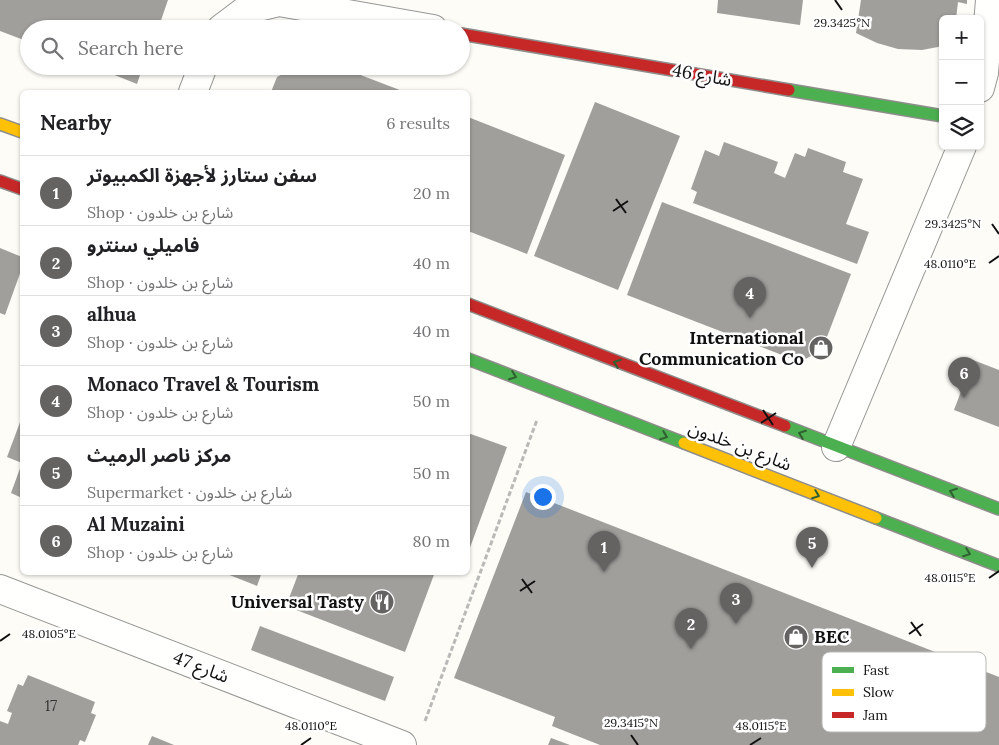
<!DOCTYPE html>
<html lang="en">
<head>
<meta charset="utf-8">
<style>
  body { margin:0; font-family:Lora,"Noto Sans Arabic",serif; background:#f2f2f2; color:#202124 }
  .controls { position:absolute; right:15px; top:15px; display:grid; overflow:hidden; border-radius:8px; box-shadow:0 1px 4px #0004 }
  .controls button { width:45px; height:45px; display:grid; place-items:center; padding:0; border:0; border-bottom:1px solid #e0e0e0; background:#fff; color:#202124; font:25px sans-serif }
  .you { position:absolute; left:542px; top:496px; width:18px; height:18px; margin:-12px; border:4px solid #fff; border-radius:50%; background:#1a73e8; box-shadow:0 0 0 8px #1a73e833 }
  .badge { display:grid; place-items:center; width:32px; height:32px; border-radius:50%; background:#646362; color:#fff; font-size:16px; font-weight:700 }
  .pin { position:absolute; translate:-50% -41px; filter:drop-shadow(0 1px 2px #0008) }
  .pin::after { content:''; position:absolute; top:26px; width:18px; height:15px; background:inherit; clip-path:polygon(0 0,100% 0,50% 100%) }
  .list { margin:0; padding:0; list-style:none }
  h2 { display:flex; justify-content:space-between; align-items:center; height:65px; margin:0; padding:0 20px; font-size:21px }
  h2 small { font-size:16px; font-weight:400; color:#757577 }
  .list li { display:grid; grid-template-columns:32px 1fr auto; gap:15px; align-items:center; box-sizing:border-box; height:70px; padding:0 20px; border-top:1px solid #e0e0e0 }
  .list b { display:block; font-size:19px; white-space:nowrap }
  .list p { margin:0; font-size:16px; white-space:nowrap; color:#757577 }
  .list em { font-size:16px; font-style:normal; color:#757577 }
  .icon { flex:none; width:28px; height:28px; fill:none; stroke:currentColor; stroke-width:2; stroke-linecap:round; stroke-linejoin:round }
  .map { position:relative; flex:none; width:999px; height:745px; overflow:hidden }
  .search { position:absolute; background:#fff; box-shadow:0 1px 4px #0004; left:20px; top:20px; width:450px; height:55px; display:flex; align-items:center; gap:12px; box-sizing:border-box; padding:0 18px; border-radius:28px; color:#757577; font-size:19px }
  .panel { position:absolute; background:#fff; box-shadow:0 1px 4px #0004; left:20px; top:90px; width:450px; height:485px; border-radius:8px }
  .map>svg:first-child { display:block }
  .building { fill:#a19f9c }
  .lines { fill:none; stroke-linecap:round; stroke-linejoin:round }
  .street-casing { stroke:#979795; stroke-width:30 }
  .fast-casing { stroke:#8e8d8b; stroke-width:14 }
  .slow-casing { stroke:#8e8d8b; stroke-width:14 }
  .jam-casing { stroke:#8e8d8b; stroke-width:14 }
  .path { stroke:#b9b9b8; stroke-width:3; stroke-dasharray:5 2.5; stroke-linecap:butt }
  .street { stroke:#fffffe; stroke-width:28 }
  .fast { stroke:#4caf50; stroke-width:11 }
  .slow { stroke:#ffc107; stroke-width:11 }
  .jam { stroke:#c62828; stroke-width:11 }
  .oneway { stroke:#2e6030 }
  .ticks { fill:none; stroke:#111; stroke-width:2 }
  .labels { text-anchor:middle; stroke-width:5; stroke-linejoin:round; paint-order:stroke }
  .number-label { font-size:15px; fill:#353434 }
  .street-label { font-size:18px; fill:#111; stroke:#fff }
  .poi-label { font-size:18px; font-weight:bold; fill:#111; stroke:#fff; text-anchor:end }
  .key { fill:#fff; stroke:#b8b8b8; stroke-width:1 }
  .key-label { font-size:14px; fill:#111 }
  .ticks-label { font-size:12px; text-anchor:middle; fill:#111; stroke:#fff; stroke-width:5; stroke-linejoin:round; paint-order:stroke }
</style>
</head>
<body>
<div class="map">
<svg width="999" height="745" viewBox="0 0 999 745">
  <rect width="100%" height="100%" fill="#fdfcf7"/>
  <g class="building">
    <path d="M0,0H168L158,29H29V42L0,31Z"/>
    <path d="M718,0H803L800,25L717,13Z"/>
    <path d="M861,0H967V4L958,2L956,19H943V46L922,50L898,49L877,43L856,33Z"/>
    <path d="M92,66H143L137,84Z"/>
    <path d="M297,66H337L405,92H271L277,77Z"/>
    <path d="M595,102L680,136L618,290L534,256Z"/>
    <path d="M468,117L565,155L527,254L468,231Z"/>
    <path d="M724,142L778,162L774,173L785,178L795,153L805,157L808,148L846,162L843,172L863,179L846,224L869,232L857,264L693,203L697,192L691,189L705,150L719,156Z"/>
    <path d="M662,202L851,274L822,350L800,362L627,295Z"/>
    <path d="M0,248L22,257V268L5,315L0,313Z"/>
    <path d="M973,360L999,370V427L954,410Z"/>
    <path d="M22,417V498L11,493L22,463L7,457Z"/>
    <path d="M468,433L507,447L468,553Z"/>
    <path d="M526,492L999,677V745H600L552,726L555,717L454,678Z"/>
    <path d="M222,572H262L257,586Z"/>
    <path d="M299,572H435L405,652L286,606Z"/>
    <path d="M260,626L394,677L385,701L251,650Z"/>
    <path d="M28,675L95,702L91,713L96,715L85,742L80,740L78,745H0V721L8,724L12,713L7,711L18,684L23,686Z"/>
    <path d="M152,736L174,745H148Z"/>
    <path d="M551,738L570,745H548Z"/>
  </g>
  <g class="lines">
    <defs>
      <g id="street">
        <path d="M221,29L246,10L279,2L433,29"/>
        <path d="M980,88L984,73L990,0"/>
        <path d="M193,92L203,66"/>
        <path d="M836,447L962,146"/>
        <path d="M0,589L402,745"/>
      </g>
      <g id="fast">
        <path d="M789,90L943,116"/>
        <path d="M468,359L684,443"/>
        <path d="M785,426L999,509"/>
        <path d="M876,518L999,566"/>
      </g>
      <g id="slow">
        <path d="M0,124L22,132"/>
        <path d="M684,443L876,518"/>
      </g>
      <g id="jam">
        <path d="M461,34L789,90"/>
        <path d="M0,181L22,189"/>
        <path d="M468,304L785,426"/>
      </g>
    </defs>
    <use href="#street" class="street-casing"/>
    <use href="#fast" class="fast-casing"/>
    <use href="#slow" class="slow-casing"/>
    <use href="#jam" class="jam-casing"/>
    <path class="path" d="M425,721L537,420"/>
    <use href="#street" class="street"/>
    <use href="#fast" class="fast"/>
    <use href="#slow" class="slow"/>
    <use href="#jam" class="jam"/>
  </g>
  <defs><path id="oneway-chevron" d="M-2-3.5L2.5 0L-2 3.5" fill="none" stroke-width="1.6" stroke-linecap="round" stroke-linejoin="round" transform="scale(1.25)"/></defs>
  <g class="oneway">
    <use href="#oneway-chevron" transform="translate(617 363) rotate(-159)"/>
    <use href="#oneway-chevron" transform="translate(513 376) rotate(21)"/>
    <use href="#oneway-chevron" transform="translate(802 434) rotate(-159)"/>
    <use href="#oneway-chevron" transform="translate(664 436) rotate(21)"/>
    <use href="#oneway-chevron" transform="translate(953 492) rotate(-159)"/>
    <use href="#oneway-chevron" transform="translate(816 495) rotate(21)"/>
    <use href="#oneway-chevron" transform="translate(967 553) rotate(21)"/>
  </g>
  <path class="ticks" d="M835,0L842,10M616,199L626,213M613,211L628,201M992,224L999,234M989,263L999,256M763,410L773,425M761,423L776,413M989,578L999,571M522,579L532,593M520,591L535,581M911,622L921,636M909,634L923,624M0,641L10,634M631,735L638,745M301,745L311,738M750,745L761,738"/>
  <defs>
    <symbol id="shop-disc" viewBox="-11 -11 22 22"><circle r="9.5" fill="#646362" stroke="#fff"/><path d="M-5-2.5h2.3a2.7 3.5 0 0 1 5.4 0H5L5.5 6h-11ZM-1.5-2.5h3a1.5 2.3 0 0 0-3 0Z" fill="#fff"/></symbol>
    <symbol id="restaurant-disc" viewBox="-11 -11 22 22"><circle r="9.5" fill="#646362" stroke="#fff"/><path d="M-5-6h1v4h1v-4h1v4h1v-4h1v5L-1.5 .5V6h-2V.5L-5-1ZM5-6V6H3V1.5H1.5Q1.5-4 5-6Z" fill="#fff"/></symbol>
  </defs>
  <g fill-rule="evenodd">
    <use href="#shop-disc" x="807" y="334" width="28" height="28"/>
    <use href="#restaurant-disc" x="368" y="588" width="28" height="28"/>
    <use href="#shop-disc" x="782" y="623" width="28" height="28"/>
  </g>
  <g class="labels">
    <g class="number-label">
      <text x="51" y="711">17</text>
    </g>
    <g class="street-label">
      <text transform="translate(702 75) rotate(10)" y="6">شارع 46</text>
      <text transform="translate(740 446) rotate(21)" y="6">شارع بن خلدون</text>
      <text transform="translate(201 667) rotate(21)" y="6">شارع 47</text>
    </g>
    <g class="poi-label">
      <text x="804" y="344">International<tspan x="804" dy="21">Communication Co</tspan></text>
      <text x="364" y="608">Universal Tasty</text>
      <text x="814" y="643" text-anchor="start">BEC</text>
    </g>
  </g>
  <rect x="822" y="652" width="164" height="80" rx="8" class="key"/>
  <rect x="832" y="667" width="22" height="6" fill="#4caf50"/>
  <rect x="832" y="689" width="22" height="7" fill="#ffc107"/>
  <rect x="832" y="712" width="22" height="6" fill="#c62828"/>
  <g class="key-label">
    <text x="863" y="675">Fast</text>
    <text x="863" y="697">Slow</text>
    <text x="863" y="720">Jam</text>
  </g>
  <g class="ticks-label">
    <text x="842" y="27">29.3425°N</text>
    <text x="953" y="228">29.3425°N</text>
    <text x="950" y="268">48.0110°E</text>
    <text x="950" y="582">48.0115°E</text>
    <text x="49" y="638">48.0105°E</text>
    <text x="631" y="727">29.3415°N</text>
    <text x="311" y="730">48.0110°E</text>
    <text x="761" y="730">48.0115°E</text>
  </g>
</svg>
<div class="controls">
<button>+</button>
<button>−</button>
<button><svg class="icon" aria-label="layers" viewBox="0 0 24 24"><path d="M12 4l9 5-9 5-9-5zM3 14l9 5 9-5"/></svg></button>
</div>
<div class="you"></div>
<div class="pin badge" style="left:604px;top:572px">1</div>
<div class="pin badge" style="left:691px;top:649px">2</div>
<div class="pin badge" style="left:736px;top:624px">3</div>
<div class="pin badge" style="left:750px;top:318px">4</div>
<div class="pin badge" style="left:812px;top:568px">5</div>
<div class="pin badge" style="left:964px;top:398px">6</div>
<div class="search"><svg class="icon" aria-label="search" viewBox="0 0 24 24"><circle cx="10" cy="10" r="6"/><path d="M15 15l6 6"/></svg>Search here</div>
<section class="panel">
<h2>Nearby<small>6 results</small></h2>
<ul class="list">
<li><span class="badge">1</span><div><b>سفن ستارز لأجهزة الكمبيوتر</b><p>Shop · شارع بن خلدون</p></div><em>20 m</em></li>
<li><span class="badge">2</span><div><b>فاميلي سنترو</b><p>Shop · شارع بن خلدون</p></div><em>40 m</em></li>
<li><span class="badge">3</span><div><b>alhua</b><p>Shop · شارع بن خلدون</p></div><em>40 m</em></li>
<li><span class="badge">4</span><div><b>Monaco Travel &amp; Tourism</b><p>Shop · شارع بن خلدون</p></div><em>50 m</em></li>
<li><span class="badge">5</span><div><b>مركز ناصر الرميث</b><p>Supermarket · شارع بن خلدون</p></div><em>50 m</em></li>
<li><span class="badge">6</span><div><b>Al Muzaini</b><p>Shop · شارع بن خلدون</p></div><em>80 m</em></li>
</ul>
</section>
</div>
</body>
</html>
